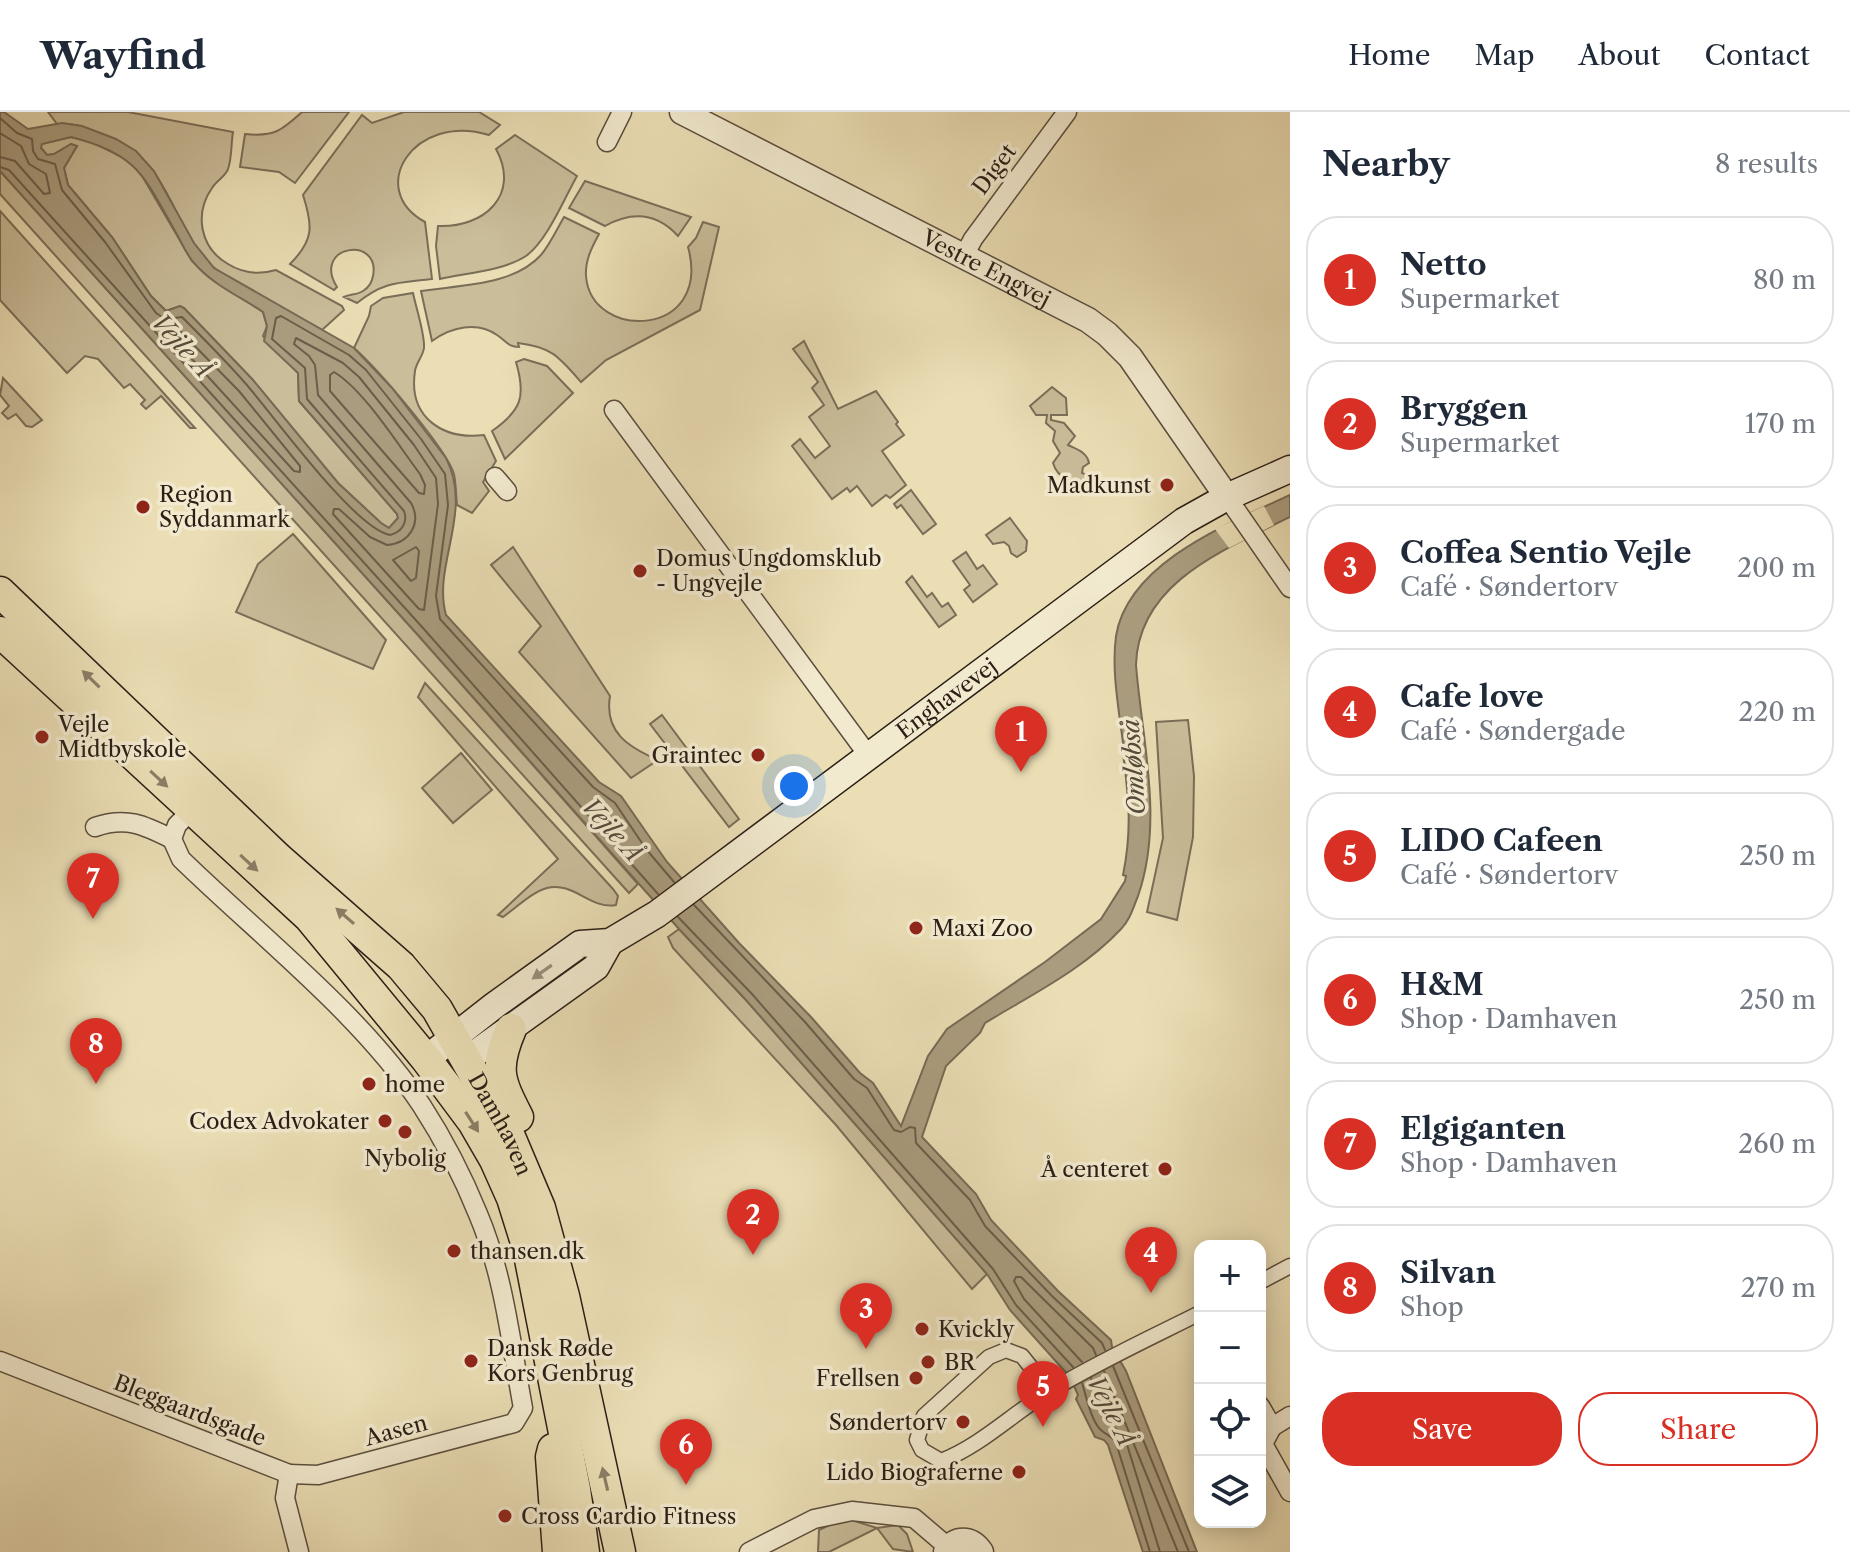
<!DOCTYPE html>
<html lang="en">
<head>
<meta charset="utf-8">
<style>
  body { margin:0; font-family:"Libre Caslon Text",serif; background:#f6f6f7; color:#1f2937 }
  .controls { position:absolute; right:24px; bottom:24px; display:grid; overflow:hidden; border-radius:16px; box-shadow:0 4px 20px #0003 }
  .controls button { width:72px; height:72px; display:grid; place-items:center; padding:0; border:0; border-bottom:2px solid #e0e1e3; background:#fff; color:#1f2937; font:40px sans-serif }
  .you { position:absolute; left:794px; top:674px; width:28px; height:28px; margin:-20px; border:6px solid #fff; border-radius:50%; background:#1a73e8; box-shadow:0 0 0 12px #1a73e833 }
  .badge { display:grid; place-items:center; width:52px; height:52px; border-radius:50%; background:#d93025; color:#fff; font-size:26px; font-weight:700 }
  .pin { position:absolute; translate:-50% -66px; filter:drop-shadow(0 2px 4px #0008) }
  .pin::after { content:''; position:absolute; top:42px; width:28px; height:24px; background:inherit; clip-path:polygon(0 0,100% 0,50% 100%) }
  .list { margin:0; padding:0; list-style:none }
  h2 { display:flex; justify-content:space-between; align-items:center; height:104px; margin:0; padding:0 32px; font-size:34px }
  h2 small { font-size:26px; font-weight:400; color:#747a83 }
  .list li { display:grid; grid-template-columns:52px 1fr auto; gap:24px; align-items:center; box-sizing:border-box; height:128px; margin:0 16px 16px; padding:0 16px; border:2px solid #e0e1e3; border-radius:32px }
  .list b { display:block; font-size:30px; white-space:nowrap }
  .list p { margin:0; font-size:26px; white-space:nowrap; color:#747a83 }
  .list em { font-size:26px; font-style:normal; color:#747a83 }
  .actions { display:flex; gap:16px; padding:24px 32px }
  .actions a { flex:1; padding:18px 0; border:2px solid #d93025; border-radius:32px; text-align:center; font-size:28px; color:#d93025 }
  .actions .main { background:#d93025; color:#fff }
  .icon { flex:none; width:44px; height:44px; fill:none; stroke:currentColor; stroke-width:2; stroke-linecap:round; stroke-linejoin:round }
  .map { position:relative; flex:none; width:1290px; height:1440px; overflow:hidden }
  header { display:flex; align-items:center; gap:48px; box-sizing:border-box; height:112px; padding:0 40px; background:#fff; border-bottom:2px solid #e0e1e3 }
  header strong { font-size:38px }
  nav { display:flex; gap:44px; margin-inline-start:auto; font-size:28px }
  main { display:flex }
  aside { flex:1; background:#fff }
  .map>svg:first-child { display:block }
  .green { fill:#cabd9a; stroke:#7a6e58; stroke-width:2 }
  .water { fill:#aa9d7f; stroke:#776a55; stroke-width:2; fill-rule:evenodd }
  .pier { fill:#ebdeb5 }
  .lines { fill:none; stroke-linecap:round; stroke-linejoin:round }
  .shore { stroke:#6a5e4a; stroke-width:2 }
  .pedestrian-casing { stroke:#5b4e3e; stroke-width:17 }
  .minor-casing { stroke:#5b4e3e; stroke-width:21 }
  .tertiary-casing { stroke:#5b4e3e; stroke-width:27 }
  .secondary-casing { stroke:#2b1e16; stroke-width:29 }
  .primary-casing { stroke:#2b1e16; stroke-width:33 }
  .pedestrian { stroke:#f2eacf; stroke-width:14 }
  .minor { stroke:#f2eacf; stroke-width:18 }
  .tertiary { stroke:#f2eacf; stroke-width:24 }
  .secondary { stroke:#f2eacf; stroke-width:26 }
  .primary { stroke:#ebdeb5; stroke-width:30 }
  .oneway { fill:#8b7e66 }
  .oneway2 { fill:#988e7c }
  .poi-dot { fill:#8f2418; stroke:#f2eacf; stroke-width:3 }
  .labels { text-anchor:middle; stroke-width:7; stroke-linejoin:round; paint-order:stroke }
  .street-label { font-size:22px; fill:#2b1e16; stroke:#f2eacf }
  .poi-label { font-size:22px; fill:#2b1e16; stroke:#f2eacf; text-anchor:start }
  .water-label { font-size:24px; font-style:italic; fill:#574a3b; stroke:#f2eacf }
</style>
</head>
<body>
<header>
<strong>Wayfind</strong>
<nav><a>Home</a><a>Map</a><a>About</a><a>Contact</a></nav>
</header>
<main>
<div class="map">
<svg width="1290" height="1440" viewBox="0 0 1290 1440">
  <rect width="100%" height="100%" fill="#ebdeb5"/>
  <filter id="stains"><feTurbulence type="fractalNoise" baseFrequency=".0025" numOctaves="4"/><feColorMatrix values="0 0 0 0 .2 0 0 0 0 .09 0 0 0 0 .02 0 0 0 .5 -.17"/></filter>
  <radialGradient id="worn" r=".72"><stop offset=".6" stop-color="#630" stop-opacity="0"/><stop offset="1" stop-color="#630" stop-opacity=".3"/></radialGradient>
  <g class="green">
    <path d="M48,0H128L233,20C231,31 232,46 228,57C226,64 216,69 212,76C194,102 200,136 228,152C244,162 259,163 276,158L342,194L344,198L322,218C292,201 234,176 211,153C167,108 173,50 104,23C88,17 74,10 57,12Z"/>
    <path d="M302,0H349L295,71L279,60L240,55L245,22C274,25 281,19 302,0Z"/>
    <path d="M404,0H479L500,13L489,23C414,0 365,77 425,110L432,167C399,171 384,169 357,191L344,185C350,182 357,183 363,179C368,176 372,170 373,164C381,123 311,133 337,175L334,178L290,152C314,128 313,114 303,83L362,3L372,11Z"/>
    <path d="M515,23L577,64C564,87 547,129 526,144C503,159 466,161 440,167L436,134L438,114C484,116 521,83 496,37Z"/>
    <path d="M71,25L94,31L124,46L138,57L192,149L263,200L267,214L263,224L298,261L299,289L397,402L398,406L389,416L381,411L338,371L253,268L184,196L180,194L166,199L151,184L112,125L68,73L64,56L77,34L71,32L54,42L47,43L41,36V32Z"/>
    <path d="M0,59L417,522L638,772L629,781L0,82Z"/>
    <path d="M585,69L691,105L678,124C657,101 632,99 605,114L569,96Z"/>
    <path d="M0,99L195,316H190L161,284L146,297L141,292L145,288L130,272L124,276L98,247L85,244L67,261L0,188Z"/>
    <path d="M564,105L599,122C592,135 585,148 586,164C591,230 713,226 688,135L696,126L703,110L719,115L700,198L606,248L581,270C559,245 552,235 518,231L519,235C508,235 506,229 497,223C477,209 451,215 432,229L421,179C459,173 513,174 541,143C550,132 557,117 564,105Z"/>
    <path d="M413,181C416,196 425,222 424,236C423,244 416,251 415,259C408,305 442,328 484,323L496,349L483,370L489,379L472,401L457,393C456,383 456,372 454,362C446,336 376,255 354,236L369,204L371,194L383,186Z"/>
    <path d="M804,229L838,297L876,279L898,310L896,312L904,323L882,339L906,373L890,386L886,383L872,394L857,374L850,380L847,376L832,387L792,334L800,327L815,346L830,334L809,305L824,293L812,276L818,270L793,237Z"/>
    <path d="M524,247L547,254L573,281L505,347L492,319C522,298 526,284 516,250Z"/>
    <path d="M3,266L42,308L32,315L26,314L16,302L8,307L2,301L9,294L0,283Z"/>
    <path d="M1052,275L1066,286L1067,303H1051V308L1064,311L1075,324L1068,333C1076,337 1087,340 1089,351L1083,355L1082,361L1089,364V368C1074,371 1058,368 1053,351L1060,341L1053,329L1055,319L1046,311L1047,303H1036L1030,294Z"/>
    <path d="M911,378L936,412L923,422L901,393L897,396L894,392Z"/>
    <path d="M1010,406L1027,429L1026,439L1017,445L1011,441L1009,434L1004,430L993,432L986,423Z"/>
    <path d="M293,422L386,528L373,557L236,500L258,452Z"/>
    <path d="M513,435L610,584C604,620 628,635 658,648L631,666L519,540L541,514L491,453Z"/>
    <path d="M966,440L977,457L983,453L997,472L973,490L964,478L970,473L953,449Z"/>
    <path d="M912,464L927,485L932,481L942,495L948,491L956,503L939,515L906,470Z"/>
    <path d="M425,571L613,777L618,784L616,793C591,798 573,769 547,776C532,780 516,796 503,805L498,803L558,747L418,585Z"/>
    <path d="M662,603L739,707L729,715L650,612Z"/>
    <path d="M1188,608L1194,664L1193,725L1177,808L1147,800L1163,726L1156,610Z"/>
    <path d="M461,641L492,678L453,711L422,676Z"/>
    <path d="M679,817L746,888L987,1162L972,1177L836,1013L673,836L668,825Z"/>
    <path d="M845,1406L877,1416L898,1413L907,1422L913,1440L893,1437L877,1416L829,1440H818L819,1418Z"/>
  </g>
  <path class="water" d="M0,0H4L28,17L62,11L82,14L116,27L136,39L154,59L194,131L214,156L354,236L392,276L446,346C474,400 432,453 446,503L599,670L621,684L667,750L739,831L811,905L860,961L873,971L901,1014L928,944L947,917L1045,850L1101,807L1125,769L1126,764L1123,763C1132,719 1129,686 1123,642L1124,640C1120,602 1111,562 1116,524C1128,450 1230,411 1290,383V405C1226,437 1138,470 1136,553C1142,629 1164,709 1138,784C1133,796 1130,808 1121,817C1084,857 1031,883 985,911L980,921L946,954L922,1025L976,1082L991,1108L1058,1179L1111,1228L1112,1235L1126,1259L1197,1440H1143L1108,1333L1104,1328L1095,1325L1076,1287L1078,1283L1070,1265L1010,1198L987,1162L746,888L679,817L417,522L0,59ZM71,25C138,42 144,64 175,119C181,129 186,142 194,151C213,173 239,184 263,200L267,214L264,229L298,261L299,289L397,402L398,406L389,416L381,411L338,371L253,268L184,196L180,194L166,199L151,184L112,125L68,73L64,56L77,34L71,32L54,42L47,43L41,36L42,32Z"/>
  <path class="pier" d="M1264,394L1274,413L1229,436L1215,417Z"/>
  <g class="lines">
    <g class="shore">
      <path d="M0,6L17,21L32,27L33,39L38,47L55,52L62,78L105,130L156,201L165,207L182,205C204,227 226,249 246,272C274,304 354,416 390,423C402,420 408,410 404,399L307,287L305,256L272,227L276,206L281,204L349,243L366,258L421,327L445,362L448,393L436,484L440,507L593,675L615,691L646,737L674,770"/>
      <path d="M0,21L21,34L29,52L46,62L50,81L44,82L15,49L0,45"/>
      <path d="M0,55L9,58L423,516L658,782"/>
      <path d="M177,216L239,279L300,354V360L294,359L171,224V218Z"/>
      <path d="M296,226L343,251L359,265L414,333L436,366L438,392L424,498L419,497L333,402L334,397H339L370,425L387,433C410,431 422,411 411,391L318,283L315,253L309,244L294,232Z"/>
      <path d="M334,260C364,278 398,333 420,362L425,373L424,382L419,381L330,279V263Z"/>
      <path d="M416,435L419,439L416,466L411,469L393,448Z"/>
      <path d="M694,793L805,910L854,967L867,976L894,1018L901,1020L910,1015L915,1016L916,1031L970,1088L985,1114L1052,1184L1102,1231L1105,1238"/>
      <path d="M678,805L752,882L993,1157L1016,1193L1073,1255"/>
      <path d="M1082,1250L1024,1187L1014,1169L1016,1165H1021L1093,1236L1096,1243"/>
      <path d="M1113,1254L1189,1440"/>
      <path d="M1104,1259L1178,1440"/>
      <path d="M1091,1266C1096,1279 1097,1297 1107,1308C1113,1315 1120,1319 1125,1326L1160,1440"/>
      <path d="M1082,1271C1086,1283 1091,1310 1102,1319C1108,1324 1111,1323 1116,1331L1150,1440"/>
    </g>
    <defs>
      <g id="pedestrian">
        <path d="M1260,1170L1290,1154"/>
        <path d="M1050,1279L1022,1244L1006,1238L989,1245L924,1304L917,1328L922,1338L941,1349C982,1333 1013,1301 1050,1279C1098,1250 1150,1226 1200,1201"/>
      </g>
      <g id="minor">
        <path d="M607,30L622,0"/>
        <path d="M964,144L973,127L1067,0"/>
        <path d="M614,298L868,643"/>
        <path d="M495,365L507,379"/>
        <path d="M1227,385L1290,476"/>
        <path d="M199,691L177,713L172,727L181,747C259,823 363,904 422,994C444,1028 463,1065 478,1102C504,1163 511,1232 523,1296L514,1311L318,1363L289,1362"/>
        <path d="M95,715C126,704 144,713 172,727"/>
        <path d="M0,1249L289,1362L285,1386L299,1440"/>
        <path d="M1260,1294L1272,1315L1263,1332L1290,1380"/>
        <path d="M1272,1315L1290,1304"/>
        <path d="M749,1440L814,1407L852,1399L914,1406L948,1435"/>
      </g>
      <g id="tertiary">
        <path id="s1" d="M682,0L1088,208L1107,222L1130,245L1227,385"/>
        <path d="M946,1440C955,1425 971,1425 981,1440"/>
      </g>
      <g id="secondary">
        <path id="s2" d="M426,947L495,893L580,832L610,830L657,802L1184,409L1227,385L1290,357"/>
        <path d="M466,948L596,855L610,830"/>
      </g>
      <g id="primary">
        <path id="s3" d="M0,480L278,746L401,854L437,897L510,1025L540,1096L564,1184L620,1440"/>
        <path d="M0,520L309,805L426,947L473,1010L495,1048L512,1086L528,1137L575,1377L584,1440"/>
        <path d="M511,917C494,957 499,968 518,1005"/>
        <path d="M553,1337L551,1345L558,1440"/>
      </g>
    </defs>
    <use href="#pedestrian" class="pedestrian-casing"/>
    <use href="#minor" class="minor-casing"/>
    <use href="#tertiary" class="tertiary-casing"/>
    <use href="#secondary" class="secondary-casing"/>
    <use href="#primary" class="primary-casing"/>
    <use href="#pedestrian" class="pedestrian"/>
    <use href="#minor" class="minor"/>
    <use href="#tertiary" class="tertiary"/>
    <use href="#secondary" class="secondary"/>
    <use href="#primary" class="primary"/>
  </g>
  <defs><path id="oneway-solid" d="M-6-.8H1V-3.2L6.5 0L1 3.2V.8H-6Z" transform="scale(2)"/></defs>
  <g class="oneway">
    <use href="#oneway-solid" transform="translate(91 567) rotate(-136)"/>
    <use href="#oneway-solid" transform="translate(159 667) rotate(43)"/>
    <use href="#oneway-solid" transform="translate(249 751) rotate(43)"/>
    <use href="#oneway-solid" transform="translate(345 804) rotate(-139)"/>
    <use href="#oneway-solid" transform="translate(472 1010) rotate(57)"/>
    <use href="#oneway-solid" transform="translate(605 1367) rotate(-103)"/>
  </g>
  <use class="oneway2" href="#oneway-solid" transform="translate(542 860) rotate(145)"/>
  <g class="poi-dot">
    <circle cx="1167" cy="373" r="8"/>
    <circle cx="143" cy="395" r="8"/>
    <circle cx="640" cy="459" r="8"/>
    <circle cx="42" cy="625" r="8"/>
    <circle cx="758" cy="643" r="8"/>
    <circle cx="916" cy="816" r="8"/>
    <circle cx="369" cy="972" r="8"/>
    <circle cx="385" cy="1009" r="8"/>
    <circle cx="405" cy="1020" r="8"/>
    <circle cx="1165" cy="1057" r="8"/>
    <circle cx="454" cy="1139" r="8"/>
    <circle cx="922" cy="1217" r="8"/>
    <circle cx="471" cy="1249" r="8"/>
    <circle cx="928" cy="1250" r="8"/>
    <circle cx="916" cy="1266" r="8"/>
    <circle cx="963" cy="1310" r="8"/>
    <circle cx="1019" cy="1360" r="8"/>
    <circle cx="505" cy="1404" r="8"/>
  </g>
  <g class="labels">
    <g class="street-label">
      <text transform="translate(994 57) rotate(-53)" y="8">Diget</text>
      <text dy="8" stroke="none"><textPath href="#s1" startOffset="342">Vestre Engvej</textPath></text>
      <text dy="8" stroke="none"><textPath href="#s2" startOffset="638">Enghavevej</textPath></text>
      <text dy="8" stroke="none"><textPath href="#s3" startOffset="736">Damhaven</textPath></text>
      <text transform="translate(190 1298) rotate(21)" y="8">Bleggaardsgade</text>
      <text transform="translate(396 1318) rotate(-15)" y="8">Aasen</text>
    </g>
    <g class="poi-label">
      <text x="1151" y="381" text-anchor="end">Madkunst</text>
      <text x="159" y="390">Region<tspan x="159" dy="25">Syddanmark</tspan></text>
      <text x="656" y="454">Domus Ungdomsklub<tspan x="656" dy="25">- Ungvejle</tspan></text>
      <text x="58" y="620">Vejle<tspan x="58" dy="25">Midtbyskole</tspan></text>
      <text x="742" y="651" text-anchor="end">Graintec</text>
      <text x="932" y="824">Maxi Zoo</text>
      <text x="385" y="980">home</text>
      <text x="369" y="1017" text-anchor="end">Codex Advokater</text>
      <text x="405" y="1054" text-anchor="middle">Nybolig</text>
      <text x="1149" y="1065" text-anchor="end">Å centeret</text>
      <text x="470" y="1147">thansen.dk</text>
      <text x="938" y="1225">Kvickly</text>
      <text x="487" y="1244">Dansk Røde<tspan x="487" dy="25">Kors Genbrug</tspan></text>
      <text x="944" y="1258">BR</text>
      <text x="900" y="1274" text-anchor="end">Frellsen</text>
      <text x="947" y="1318" text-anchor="end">Søndertorv</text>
      <text x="1003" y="1368" text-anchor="end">Lido Biograferne</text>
      <text x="521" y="1412">Cross Cardio Fitness</text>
    </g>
    <g class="water-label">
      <text transform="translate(182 234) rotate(48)" y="8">Vejle Å</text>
      <text transform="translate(1134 655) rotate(-94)" y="8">Omløbså</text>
      <text transform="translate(612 718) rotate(48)" y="8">Vejle Å</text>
      <text transform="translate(1111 1299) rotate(63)" y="8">Vejle Å</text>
    </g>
  </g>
  <rect width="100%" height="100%" filter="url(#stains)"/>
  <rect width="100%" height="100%" fill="url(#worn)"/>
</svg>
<div class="controls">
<button>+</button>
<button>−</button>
<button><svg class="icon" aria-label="locate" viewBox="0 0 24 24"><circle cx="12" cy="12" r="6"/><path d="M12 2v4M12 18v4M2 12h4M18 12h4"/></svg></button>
<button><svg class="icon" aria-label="layers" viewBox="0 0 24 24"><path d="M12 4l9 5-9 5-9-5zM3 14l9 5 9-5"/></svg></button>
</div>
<div class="you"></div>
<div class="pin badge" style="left:1021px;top:660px">1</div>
<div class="pin badge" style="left:753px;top:1143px">2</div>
<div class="pin badge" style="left:866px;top:1237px">3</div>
<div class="pin badge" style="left:1151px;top:1181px">4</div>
<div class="pin badge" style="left:1043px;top:1315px">5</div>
<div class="pin badge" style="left:686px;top:1373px">6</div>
<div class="pin badge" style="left:93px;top:807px">7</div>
<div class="pin badge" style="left:96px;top:972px">8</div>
</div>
<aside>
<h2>Nearby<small>8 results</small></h2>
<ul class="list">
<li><span class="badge">1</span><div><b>Netto</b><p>Supermarket</p></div><em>80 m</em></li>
<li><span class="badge">2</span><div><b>Bryggen</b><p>Supermarket</p></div><em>170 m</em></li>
<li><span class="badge">3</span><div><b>Coffea Sentio Vejle</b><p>Café · Søndertorv</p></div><em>200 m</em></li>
<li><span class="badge">4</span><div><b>Cafe love</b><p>Café · Søndergade</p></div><em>220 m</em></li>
<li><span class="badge">5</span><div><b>LIDO Cafeen</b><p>Café · Søndertorv</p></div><em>250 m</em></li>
<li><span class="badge">6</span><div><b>H&amp;M</b><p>Shop · Damhaven</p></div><em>250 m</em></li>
<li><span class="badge">7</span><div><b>Elgiganten</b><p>Shop · Damhaven</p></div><em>260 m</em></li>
<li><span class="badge">8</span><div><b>Silvan</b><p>Shop</p></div><em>270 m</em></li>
</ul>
<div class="actions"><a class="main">Save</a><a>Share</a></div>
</aside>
</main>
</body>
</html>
